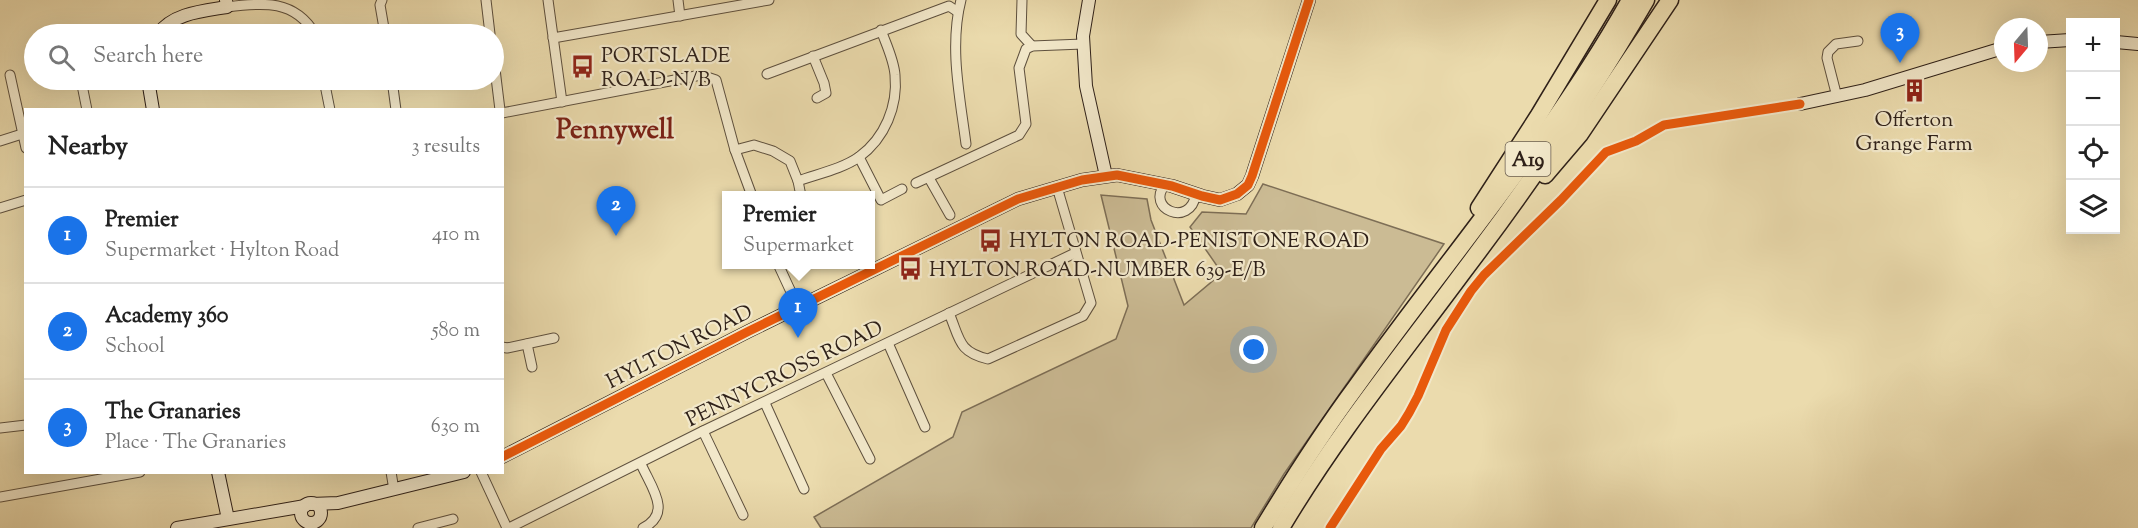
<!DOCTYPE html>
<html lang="en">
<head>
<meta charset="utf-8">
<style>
  body { margin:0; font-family:"Sorts Mill Goudy",serif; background:#f2f2f2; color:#222 }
  .controls { position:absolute; right:18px; top:18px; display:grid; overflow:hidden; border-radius:0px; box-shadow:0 6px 24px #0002 }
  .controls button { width:54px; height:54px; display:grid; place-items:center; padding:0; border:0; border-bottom:2px solid #e0e0e0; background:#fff; color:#222; font:30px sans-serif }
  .compass { position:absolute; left:1994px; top:18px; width:54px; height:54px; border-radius:50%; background:#fff; box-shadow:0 6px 24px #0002; rotate:199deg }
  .you { position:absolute; left:1254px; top:350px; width:21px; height:21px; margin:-15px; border:4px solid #fff; border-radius:50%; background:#1a73e8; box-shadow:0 0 0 9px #1a73e833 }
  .badge { display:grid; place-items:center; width:39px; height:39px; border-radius:50%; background:#1a73e8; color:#fff; font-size:20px; font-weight:700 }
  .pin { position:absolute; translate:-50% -50px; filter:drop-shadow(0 2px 3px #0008) }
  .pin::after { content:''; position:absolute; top:32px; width:21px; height:18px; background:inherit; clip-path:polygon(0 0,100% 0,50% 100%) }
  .popup { position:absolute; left:722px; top:191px; width:153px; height:78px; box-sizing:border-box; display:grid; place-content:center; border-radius:0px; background:#fff; filter:drop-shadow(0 2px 4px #0005); font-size:20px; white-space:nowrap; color:#767676 }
  .popup b { font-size:22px; color:#222 }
  .popup::after { content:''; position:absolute; left:50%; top:100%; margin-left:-12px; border:12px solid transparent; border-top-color:#fff }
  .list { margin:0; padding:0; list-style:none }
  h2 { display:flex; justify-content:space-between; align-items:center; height:78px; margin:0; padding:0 24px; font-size:26px }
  h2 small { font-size:20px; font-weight:400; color:#767676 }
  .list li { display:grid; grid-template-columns:39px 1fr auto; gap:18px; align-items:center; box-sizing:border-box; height:96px; padding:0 24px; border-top:2px solid #e0e0e0 }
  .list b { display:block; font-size:22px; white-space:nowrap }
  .list p { margin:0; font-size:20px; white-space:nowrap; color:#767676 }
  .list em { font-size:20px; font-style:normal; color:#767676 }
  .icon { flex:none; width:33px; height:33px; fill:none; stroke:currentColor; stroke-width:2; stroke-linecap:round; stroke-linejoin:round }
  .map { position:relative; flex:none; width:2138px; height:528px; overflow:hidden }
  .search { position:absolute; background:#fff; box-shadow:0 6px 24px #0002; left:24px; top:24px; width:480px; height:66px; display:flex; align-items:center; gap:15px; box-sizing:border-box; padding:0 21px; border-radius:33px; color:#767676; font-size:22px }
  .panel { position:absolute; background:#fff; box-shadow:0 6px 24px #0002; left:24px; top:108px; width:480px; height:366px; border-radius:0px }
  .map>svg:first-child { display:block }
  .green { fill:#cbbb94; stroke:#7d6e56; stroke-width:1.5 }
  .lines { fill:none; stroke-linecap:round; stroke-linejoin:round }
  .street-casing { stroke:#5e503e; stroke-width:11 }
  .secondary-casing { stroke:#2f2119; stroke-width:14 }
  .highway-casing { stroke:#2f2119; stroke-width:19 }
  .street { stroke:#f2e8ca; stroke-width:9 }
  .secondary { stroke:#f2e8ca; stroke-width:12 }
  .highway { stroke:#ebdbad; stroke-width:16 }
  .cycleway-casing { stroke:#f2e8ca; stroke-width:13 }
  .cycleway { stroke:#e8590c; stroke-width:9 }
  .labels { text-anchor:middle; stroke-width:4.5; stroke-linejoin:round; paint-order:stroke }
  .shield { fill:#f2e8ca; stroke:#6a5d4e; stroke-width:1.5 }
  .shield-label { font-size:20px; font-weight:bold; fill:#2f2119 }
  .poi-label { font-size:21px; fill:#2f2119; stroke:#f2e8ca; text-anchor:start }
  .street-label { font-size:21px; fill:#2f2119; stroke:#f2e8ca }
  .district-label { font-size:27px; font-weight:bold; fill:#7a1f14; stroke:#f2e8ca }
</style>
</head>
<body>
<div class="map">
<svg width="2138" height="528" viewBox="0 0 2138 528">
  <rect width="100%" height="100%" fill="#ebdbad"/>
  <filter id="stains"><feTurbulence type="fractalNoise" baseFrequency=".00333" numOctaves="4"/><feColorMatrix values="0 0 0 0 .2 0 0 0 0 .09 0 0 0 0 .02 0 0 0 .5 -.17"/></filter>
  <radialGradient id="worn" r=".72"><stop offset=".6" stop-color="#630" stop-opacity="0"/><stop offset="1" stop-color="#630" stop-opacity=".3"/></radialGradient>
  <path class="green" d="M1263,184L1444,244L1284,474L1251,528H821L814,517L953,437L962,412L1116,339L1128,306L1101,195L1147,199L1151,220L1184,305L1222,273L1190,227L1202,212L1246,214Z"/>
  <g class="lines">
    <defs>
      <g id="street">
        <path d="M382,0L380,5L385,34"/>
        <path d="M486,0L490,34"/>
        <path d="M548,0L562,102"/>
        <path d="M678,0L680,16"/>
        <path d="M961,0C949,47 960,97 966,144"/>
        <path d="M1022,0L1021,34L1032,46"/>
        <path d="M227,7C264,2 295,0 315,34"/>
        <path d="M553,38L769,0"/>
        <path d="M813,56L824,83L826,93L817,98"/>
        <path d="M494,61L500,110"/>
        <path d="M767,74L949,6L958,12"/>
        <path d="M10,75L26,148"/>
        <path d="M81,80L87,110"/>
        <path d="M324,80L330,110"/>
        <path d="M392,80L396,110"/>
        <path d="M1837,97L1827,58L1828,52L1836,44L1858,41"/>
        <path d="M502,113L701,75L716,80L735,150L752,196"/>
        <path d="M0,141L22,134"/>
        <path d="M735,150L754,145L773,151L790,161L798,181L801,196"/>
        <path d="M859,157L881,200L902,189"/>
        <path d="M929,178L950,215"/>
        <path d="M798,181C817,174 842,169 859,157C885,138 898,106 895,75C894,60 886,44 881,30"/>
        <path d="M916,183L1019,135L1026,124L1019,68L1026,49L1032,46L1083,44"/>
        <path d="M1165,185C1145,208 1190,229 1196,194"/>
        <path d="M0,208L26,200"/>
        <path d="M778,264L798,307"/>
        <path d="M949,313C960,339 958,352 988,359L1083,316L1091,303L1057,187"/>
        <path d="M888,343L925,427"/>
        <path d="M527,344L532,367"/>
        <path d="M502,347L507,348L554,338"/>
        <path d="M826,373L870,459"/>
        <path d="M765,403L804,489"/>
        <path d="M0,428L26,425"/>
        <path d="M703,431L743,515"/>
        <path d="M641,464C651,487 673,513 643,528"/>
        <path d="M391,472L394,490"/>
        <path d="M481,472L507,528"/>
        <path d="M0,497L140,472"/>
        <path d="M418,528L453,519"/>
        <path d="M509,528L703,431L1075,253"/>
      </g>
      <g id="secondary">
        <path d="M1089,0L1083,36L1086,86L1106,176"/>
        <path d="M158,34C173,13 203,11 227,7L226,0"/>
        <path d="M2039,42L2070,40"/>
        <path d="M2116,42L2138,44"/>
        <path d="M148,80L153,110"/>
        <path d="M1800,104L1865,90L2003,48"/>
        <path d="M502,457L749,331L1018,199L1082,180L1117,175L1172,186L1202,196L1220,200L1237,194L1248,185L1252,176L1309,0"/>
        <path d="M218,472L228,519"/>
        <circle cx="311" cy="513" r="10"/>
        <path d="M311,504L338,503L464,472"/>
        <path d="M177,528L305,506"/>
      </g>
      <g id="highway">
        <path d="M1545,175L1580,134L1670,0"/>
        <path d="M1479,208L1539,115L1608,0"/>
        <path d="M1263,528C1292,480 1322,433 1356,387C1448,258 1552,139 1630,0"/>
        <path d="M1281,528C1335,437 1400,357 1463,272C1529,185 1591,95 1646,0"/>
      </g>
    </defs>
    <use href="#street" class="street-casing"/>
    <use href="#secondary" class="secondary-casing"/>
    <use href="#highway" class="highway-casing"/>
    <use href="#street" class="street"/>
    <use href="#secondary" class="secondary"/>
    <use href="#highway" class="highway"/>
    <defs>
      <g id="cycleway">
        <path d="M502,457L749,331L1018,199L1082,180L1117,175L1172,186L1202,196L1220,200L1237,194L1248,185L1252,176L1309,0"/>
        <path d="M1330,528L1381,449L1401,426L1409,413L1418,396L1446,330L1471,291L1484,275L1561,200L1606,152L1636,141L1664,125L1800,104"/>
      </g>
    </defs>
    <use href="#cycleway" class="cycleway-casing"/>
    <use href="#cycleway" class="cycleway"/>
  </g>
  <defs>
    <symbol id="bus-bare" viewBox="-9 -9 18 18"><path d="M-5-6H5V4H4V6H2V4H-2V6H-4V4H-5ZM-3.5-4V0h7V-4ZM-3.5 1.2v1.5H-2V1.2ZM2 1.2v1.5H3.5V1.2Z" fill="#8f2418" stroke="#f2e8ca" stroke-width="2.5" paint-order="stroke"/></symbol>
    <symbol id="building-bare" viewBox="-9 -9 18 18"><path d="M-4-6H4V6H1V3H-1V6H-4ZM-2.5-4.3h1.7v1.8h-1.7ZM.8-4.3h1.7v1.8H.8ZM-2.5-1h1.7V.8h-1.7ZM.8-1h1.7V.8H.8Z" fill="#8f2418" stroke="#f2e8ca" stroke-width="2.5" paint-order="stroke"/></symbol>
  </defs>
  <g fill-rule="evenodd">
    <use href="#bus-bare" x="566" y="50" width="33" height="33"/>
    <use href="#building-bare" x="1898" y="74" width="33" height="33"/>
    <use href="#bus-bare" x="974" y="224" width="33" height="33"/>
    <use href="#bus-bare" x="894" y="252" width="33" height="33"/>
  </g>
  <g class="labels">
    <rect class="shield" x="1505.5" y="142" width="45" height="34" rx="4.5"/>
    <g class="shield-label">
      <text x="1528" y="166">A19</text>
    </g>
    <g class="poi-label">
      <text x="601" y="62">PORTSLADE<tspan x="601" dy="24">ROAD-N/B</tspan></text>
      <text x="1914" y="126" text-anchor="middle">Offerton<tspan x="1914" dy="24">Grange Farm</tspan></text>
      <text x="1009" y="247">HYLTON ROAD-PENISTONE ROAD</text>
      <text x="929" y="276">HYLTON ROAD-NUMBER 639-E/B</text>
    </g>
    <g class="street-label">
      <text transform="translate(679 346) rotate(-27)" y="7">HYLTON ROAD</text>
      <text transform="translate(784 373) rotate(-26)" y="7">PENNYCROSS ROAD</text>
    </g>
    <g class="district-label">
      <text x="615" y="138">Pennywell</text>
    </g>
  </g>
  <rect width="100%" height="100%" filter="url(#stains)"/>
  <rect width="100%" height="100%" fill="url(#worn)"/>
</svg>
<div class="controls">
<button>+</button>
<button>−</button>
<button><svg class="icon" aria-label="locate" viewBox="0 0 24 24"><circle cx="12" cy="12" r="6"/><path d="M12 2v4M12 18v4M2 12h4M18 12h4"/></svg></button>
<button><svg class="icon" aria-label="layers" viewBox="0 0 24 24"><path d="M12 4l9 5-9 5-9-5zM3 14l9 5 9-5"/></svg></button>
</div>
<svg class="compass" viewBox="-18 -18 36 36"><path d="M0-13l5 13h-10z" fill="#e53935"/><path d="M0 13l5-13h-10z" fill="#767676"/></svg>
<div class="you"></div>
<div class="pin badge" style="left:798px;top:338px">1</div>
<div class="popup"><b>Premier</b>Supermarket</div>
<div class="pin badge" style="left:616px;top:236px">2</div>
<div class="pin badge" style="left:1900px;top:63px">3</div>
<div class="search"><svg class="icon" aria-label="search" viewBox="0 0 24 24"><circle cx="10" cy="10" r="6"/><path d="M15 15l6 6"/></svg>Search here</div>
<section class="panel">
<h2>Nearby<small>3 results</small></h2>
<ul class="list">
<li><span class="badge">1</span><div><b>Premier</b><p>Supermarket · Hylton Road</p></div><em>410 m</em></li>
<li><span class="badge">2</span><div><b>Academy 360</b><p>School</p></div><em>580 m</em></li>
<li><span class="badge">3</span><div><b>The Granaries</b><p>Place · The Granaries</p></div><em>630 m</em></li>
</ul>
</section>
</div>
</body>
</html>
